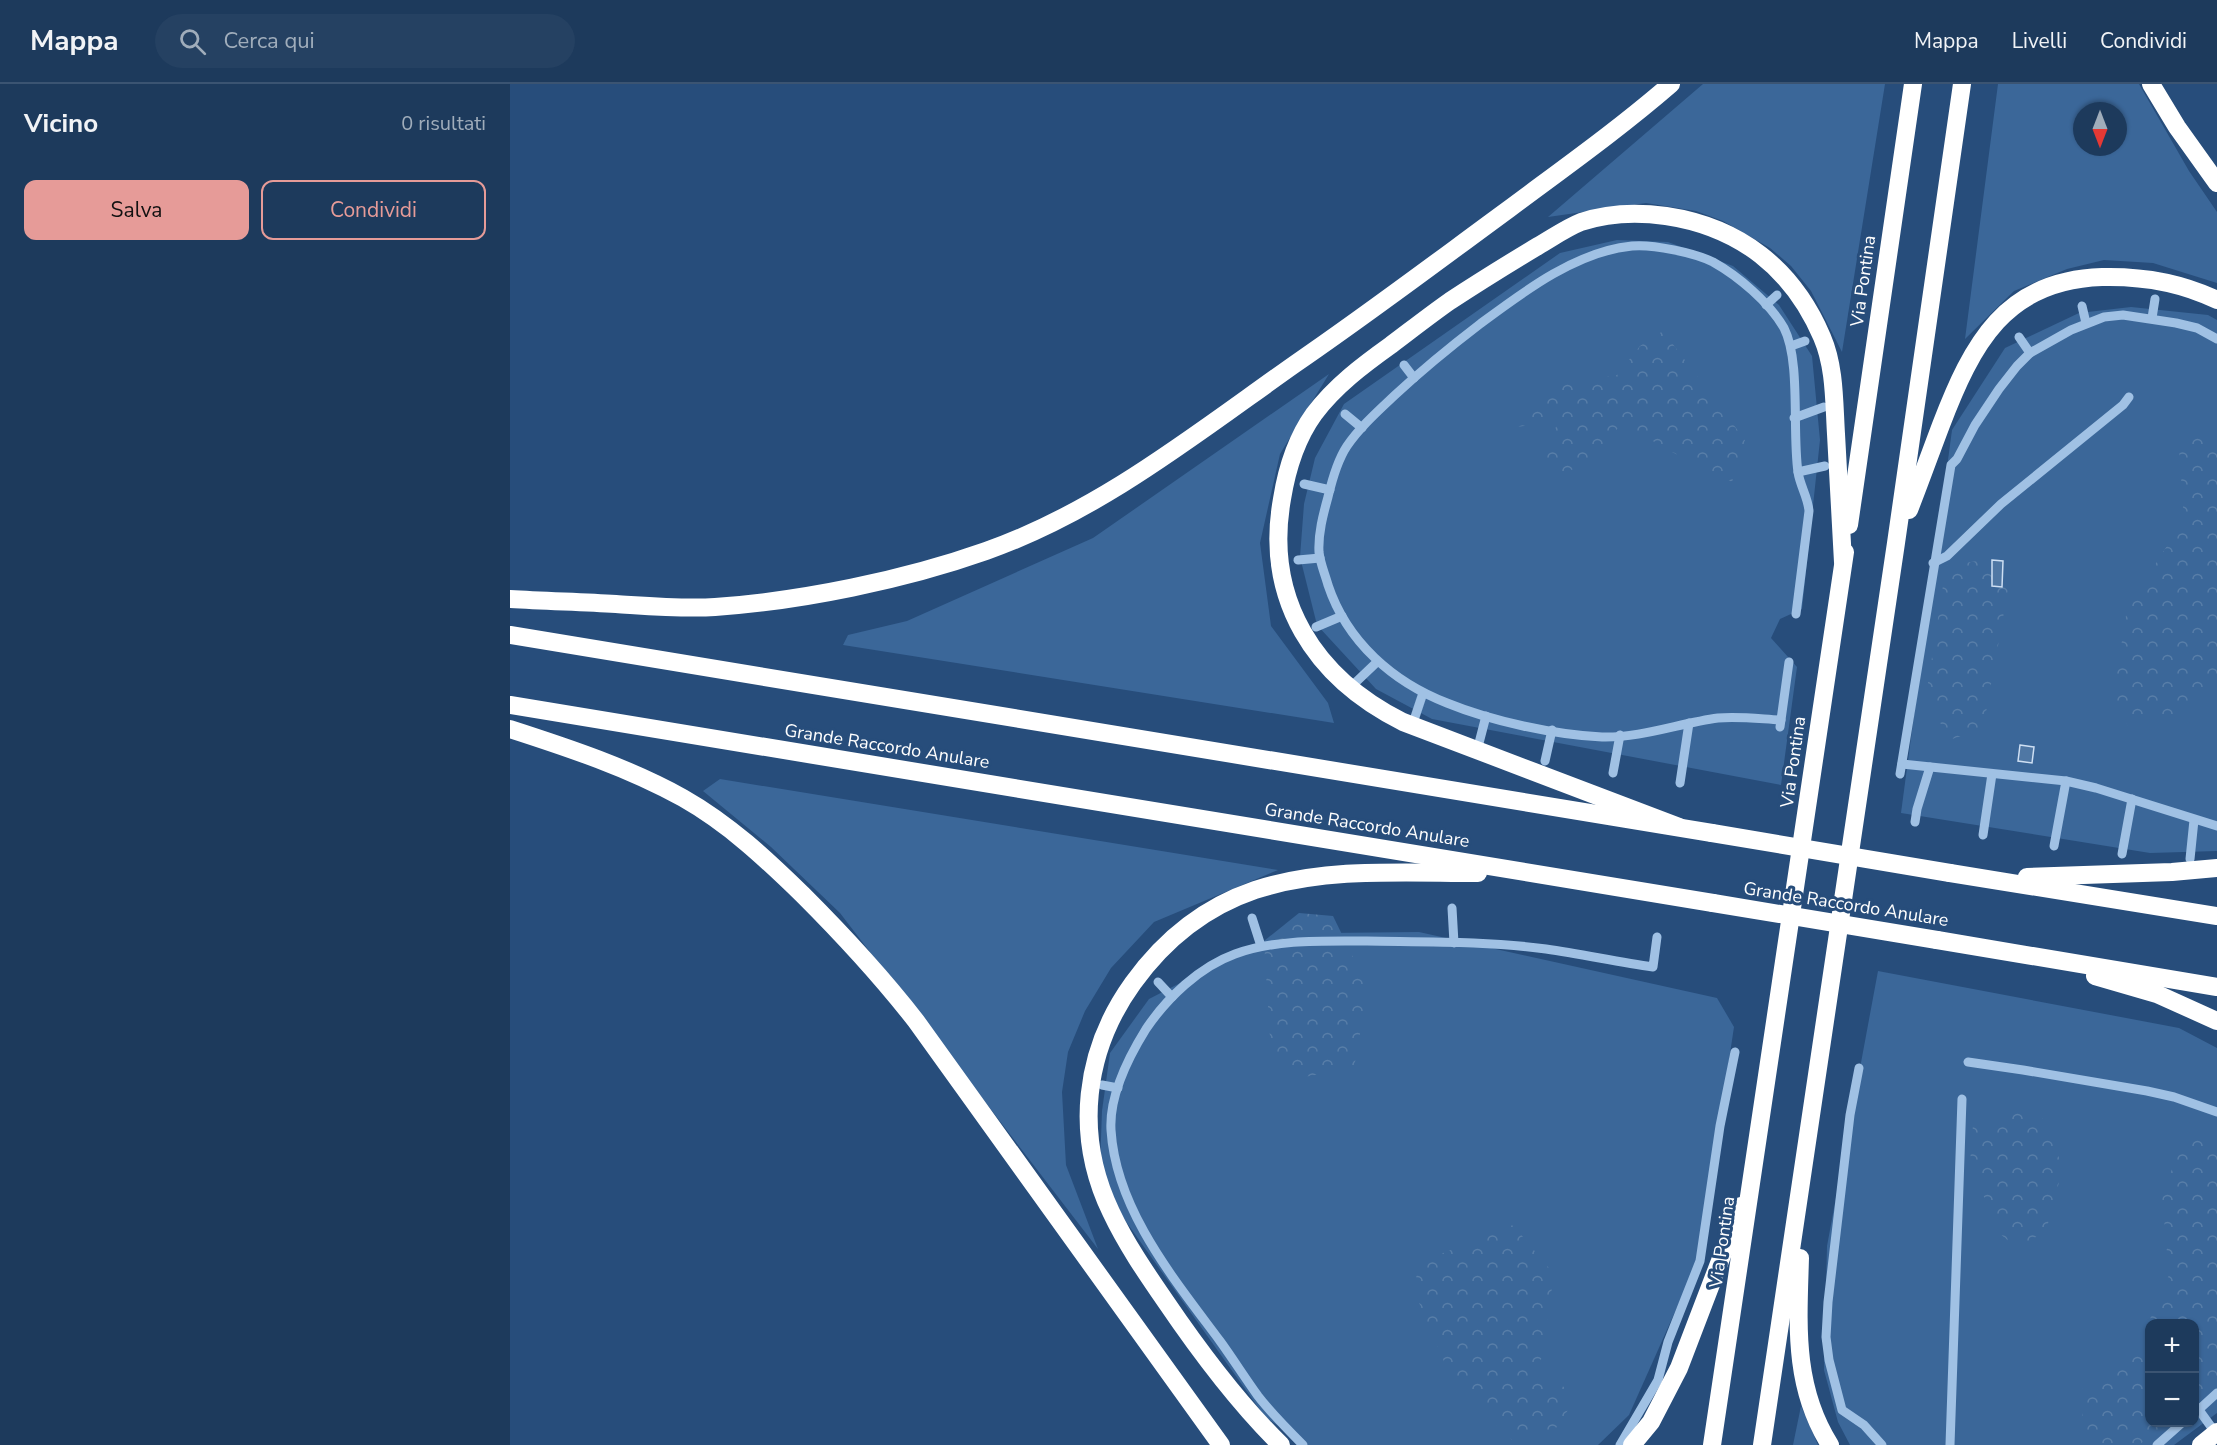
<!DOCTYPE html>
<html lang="it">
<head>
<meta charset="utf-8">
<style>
  body { margin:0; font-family:"Nunito Sans",sans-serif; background:#254162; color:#f1f3f6 }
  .controls { position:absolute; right:18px; bottom:18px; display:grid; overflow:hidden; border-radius:12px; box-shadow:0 2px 4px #0004 }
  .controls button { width:54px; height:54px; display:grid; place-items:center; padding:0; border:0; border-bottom:2px solid #3b5472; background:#1d3a5c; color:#f1f3f6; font:30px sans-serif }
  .compass { position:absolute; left:1563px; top:18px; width:54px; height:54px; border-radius:50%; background:#1d3a5c; box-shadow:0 2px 4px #0004; rotate:180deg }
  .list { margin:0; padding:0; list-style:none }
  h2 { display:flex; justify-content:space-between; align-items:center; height:78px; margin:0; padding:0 24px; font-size:26px }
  h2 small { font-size:20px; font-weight:400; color:#a0adbb }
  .actions { display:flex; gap:12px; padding:18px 24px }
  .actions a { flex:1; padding:14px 0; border:2px solid #e69b98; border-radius:12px; text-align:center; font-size:21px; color:#e69b98 }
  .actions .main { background:#e69b98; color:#111 }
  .icon { flex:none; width:33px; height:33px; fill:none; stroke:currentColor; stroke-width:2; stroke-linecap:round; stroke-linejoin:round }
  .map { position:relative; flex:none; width:1707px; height:1361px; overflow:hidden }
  header { display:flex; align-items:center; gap:36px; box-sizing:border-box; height:84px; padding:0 30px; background:#1d3a5c; border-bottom:2px solid #3b5472 }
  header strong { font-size:28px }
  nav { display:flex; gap:33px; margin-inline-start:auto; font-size:21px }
  .search { width:420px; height:54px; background:#254162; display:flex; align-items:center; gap:15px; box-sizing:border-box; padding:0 21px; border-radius:33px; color:#a0adbb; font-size:22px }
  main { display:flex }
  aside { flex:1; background:#1d3a5c }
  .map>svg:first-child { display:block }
  .green { fill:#3b6799; fill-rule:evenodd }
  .forest { fill:url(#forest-crowns) }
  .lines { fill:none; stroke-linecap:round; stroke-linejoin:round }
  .stream { stroke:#a0c1e4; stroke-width:9 }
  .building { fill:#4f77a4; stroke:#cedff3; stroke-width:1.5 }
  .highway { stroke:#fff; stroke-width:18 }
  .highway-bridge { stroke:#fff; stroke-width:18 }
  .labels { text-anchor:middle; stroke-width:6; stroke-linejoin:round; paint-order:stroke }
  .street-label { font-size:18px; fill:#fff; stroke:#274d7b }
</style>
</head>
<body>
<header>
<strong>Mappa</strong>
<div class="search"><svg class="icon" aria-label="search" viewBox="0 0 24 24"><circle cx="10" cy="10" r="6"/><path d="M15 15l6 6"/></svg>Cerca qui</div>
<nav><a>Mappa</a><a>Livelli</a><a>Condividi</a></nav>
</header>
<main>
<aside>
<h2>Vicino<small>0 risultati</small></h2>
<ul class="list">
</ul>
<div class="actions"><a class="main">Salva</a><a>Condividi</a></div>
</aside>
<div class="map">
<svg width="1707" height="1361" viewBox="0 0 1707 1361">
  <defs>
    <pattern id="forest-crowns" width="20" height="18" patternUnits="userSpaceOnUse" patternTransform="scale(1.5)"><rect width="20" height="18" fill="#3b6799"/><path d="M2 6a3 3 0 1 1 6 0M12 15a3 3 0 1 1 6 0" fill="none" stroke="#587ea8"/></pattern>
  </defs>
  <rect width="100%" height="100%" fill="#274d7b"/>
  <g class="green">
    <path d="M1193,0H1375L1332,268L1301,207L1281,182L1260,164L1213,137L1186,127L1136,119L1038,133Z"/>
    <path d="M1488,0H1629L1679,87L1707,128V199L1643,179L1594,176L1557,185L1504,207L1455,255ZM1572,27H1608V63H1572Z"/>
    <path d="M1107,156L1158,158L1223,182L1269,221L1302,272L1310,356L1292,525L1270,535L1261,554L1287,583L1271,701L922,635L866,605L807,541L790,473L794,420L805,374L834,320L1050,169Z"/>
    <path d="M1621,223L1698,231L1707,236V767L1640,769L1391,729L1442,346L1495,264L1569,229Z"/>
    <path d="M819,290L770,370L750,459L761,542L818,619L824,639L333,561L338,551L397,537L583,454Z"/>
    <path d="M210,695L768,786L644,838L601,884L575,927L558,968L552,1008L556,1081L588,1165L330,829L261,763L193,707Z"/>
    <path d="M909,848L1207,914L1224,943L1189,1174L1119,1331L1088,1361H797L755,1333L612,1132L590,1081L592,1027L600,969L639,915L740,863L816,849Z"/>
    <path d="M1368,887L1669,944L1707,964V1329L1664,1361H1340L1328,1338L1314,1286L1317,1162ZM1640,1240H1684V1338H1640Z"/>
    <path d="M1291,1322L1308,1361H1283Z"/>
  </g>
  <g class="forest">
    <path d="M1153,247L1235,356L1222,398L1156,365L1113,339L1070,383L1046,391L1025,370L1050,338L1006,343L1042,302L1107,291L1130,262Z"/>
    <path d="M1691,348L1707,364V610L1694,609L1677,628L1619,643L1602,620L1617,525L1674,435L1669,365Z"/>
    <path d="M1467,477L1498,506L1473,645L1436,657L1418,599L1436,482Z"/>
    <path d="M789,829L823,832L858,904L844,984L783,995L761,970L754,857Z"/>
    <path d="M1509,1028L1532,1034L1553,1083L1536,1147L1507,1164L1489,1149L1460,1079L1463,1041Z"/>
    <path d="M1707,1052V1297L1685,1315L1684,1240H1640V1338L1656,1339L1629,1361H1574L1571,1306L1624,1272L1659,1191L1652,1112L1672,1058Z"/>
    <path d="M1003,1141L1044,1190L1029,1289L1054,1303L1060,1323L1042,1350L1002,1356L944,1301L907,1214L906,1180Z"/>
  </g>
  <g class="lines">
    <g class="stream">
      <path d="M1256,221L1267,211"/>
      <path d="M1572,222L1576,239"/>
      <path d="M1642,234L1645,215"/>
      <path d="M1509,253L1520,269"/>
      <path d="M1281,262L1295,257"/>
      <path d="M894,281L904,294"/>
      <path d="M835,330L852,344"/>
      <path d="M1284,334L1314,323"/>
      <path d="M1288,388L1315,382"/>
      <path d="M794,400L820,406"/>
      <path d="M788,476L810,474"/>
      <path d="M1423,479L1437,472L1491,420L1613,321L1619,313"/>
      <path d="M806,543L832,532"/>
      <path d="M846,598L867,578"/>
      <path d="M1271,636C1251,635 1228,632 1208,634C1170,639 1131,654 1092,653C1045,651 981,637 937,619C883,598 837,558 818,501C815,490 810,479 809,468C808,450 813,431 818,413C822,396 827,377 837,362C850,343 868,327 885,311C912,286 940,263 970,240C1013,208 1067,167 1122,162C1143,160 1185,169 1203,178C1228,192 1259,218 1274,244C1291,277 1282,348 1288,388C1290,402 1298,413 1299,427L1286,530"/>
      <path d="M903,639L913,609"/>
      <path d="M1270,643L1279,578"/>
      <path d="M969,659L976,632"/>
      <path d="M1035,677L1042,646"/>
      <path d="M1392,680L1556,697L1586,704L1707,742"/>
      <path d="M1103,689L1110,651"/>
      <path d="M1390,690L1441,381L1447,375L1465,341L1489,305L1507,282L1520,269L1561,246L1594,233L1613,231L1666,239L1687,244L1707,255"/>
      <path d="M1170,699L1179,639"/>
      <path d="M1405,738L1407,725L1420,683"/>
      <path d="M1473,751L1482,690"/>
      <path d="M1544,762L1556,697"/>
      <path d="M1612,770L1622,715"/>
      <path d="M1680,775L1684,736"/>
      <path d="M942,824L944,859"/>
      <path d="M742,834L751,862"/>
      <path d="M648,898L662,913"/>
      <path d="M1458,978L1513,986L1637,1007L1664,1013L1707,1028"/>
      <path d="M1349,984L1340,1031L1318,1218L1316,1253L1319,1276L1332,1326L1354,1341L1372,1361"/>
      <path d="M592,1001L608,1004"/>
      <path d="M1689,1326L1702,1344"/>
      <path d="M1684,1330L1707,1309"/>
      <path d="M793,1361C778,1346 761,1329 748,1312C735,1294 723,1275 710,1257C664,1195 606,1126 601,1046C599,1011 618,974 636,945C657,914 689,883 725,870C766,855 814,857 857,857C916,858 978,857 1036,865C1072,870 1107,878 1143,883L1147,853"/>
      <path d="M1110,1361L1148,1296L1158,1258L1190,1177L1210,1042L1225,968"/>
      <path d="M1440,1361L1452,1015"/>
      <path d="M1647,1361L1673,1338"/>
    </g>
  </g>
  <g class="building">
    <path d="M1482,476L1493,477L1492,503L1482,502Z"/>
    <path d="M1510,661L1524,663L1522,679L1508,677Z"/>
  </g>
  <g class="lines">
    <g class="highway">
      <path d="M1641,0L1667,43L1707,99"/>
      <path d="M1399,426C1410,398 1420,370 1431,341C1462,260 1495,196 1592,193C1633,192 1670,198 1707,216"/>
      <path d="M1339,441L1403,0"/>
      <path d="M0,515C35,517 70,518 106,520C138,522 172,525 205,523C291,517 394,496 476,467C590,427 687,349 785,280C858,230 928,177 999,125C1054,84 1109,45 1161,0"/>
      <path d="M0,551L1202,749"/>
      <path d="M0,621L1203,819"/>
      <path d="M0,645C59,664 119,684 173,714C219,740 256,775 293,811C333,851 371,892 406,937L711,1361"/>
      <path d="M1169,743L893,638C805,594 754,516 772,415C777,384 786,355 804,330C825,302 853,281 881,261C901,246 920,231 940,217C969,198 998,180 1028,162C1042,154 1056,144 1071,138C1098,129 1128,128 1156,132C1230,143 1283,185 1312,253C1325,283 1324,318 1326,350C1328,393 1331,435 1333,478"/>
      <path d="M1440,789L1707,832"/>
      <path d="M1517,793L1662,788L1707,784"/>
      <path d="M1427,856L1707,903"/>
      <path d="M1585,892L1647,910L1707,937"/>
      <path d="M1290,1174C1288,1241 1283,1302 1320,1361"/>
      <path d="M771,1361C728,1319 690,1268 656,1218C636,1189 616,1160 601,1128C564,1051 574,967 623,899C654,856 695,823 745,806C816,783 895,789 968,789"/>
      <path d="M1122,1361L1141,1338L1169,1284L1231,1122"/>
      <path d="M1202,1361L1335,468"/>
      <path d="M1252,1361L1386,459L1452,0"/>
      <path d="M1691,1361L1707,1348"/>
    </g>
    <g class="highway-bridge">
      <path d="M1202,749L1440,789"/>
      <path d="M1203,819L1427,856"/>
    </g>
  </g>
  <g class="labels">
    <g class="street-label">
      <text transform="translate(1353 197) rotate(-82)" y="6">Via Pontina</text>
      <text transform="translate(377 662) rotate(9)" y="6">Grande Raccordo Anulare</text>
      <text transform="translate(1283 678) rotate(-82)" y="6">Via Pontina</text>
      <text transform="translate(857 741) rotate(9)" y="6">Grande Raccordo Anulare</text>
      <text transform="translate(1336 820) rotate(9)" y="6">Grande Raccordo Anulare</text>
      <text transform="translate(1212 1158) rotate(-82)" y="6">Via Pontina</text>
    </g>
  </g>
</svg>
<div class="controls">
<button>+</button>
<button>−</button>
</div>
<svg class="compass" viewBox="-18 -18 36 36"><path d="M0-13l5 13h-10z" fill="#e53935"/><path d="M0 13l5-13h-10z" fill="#a0adbb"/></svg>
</div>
</main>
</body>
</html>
